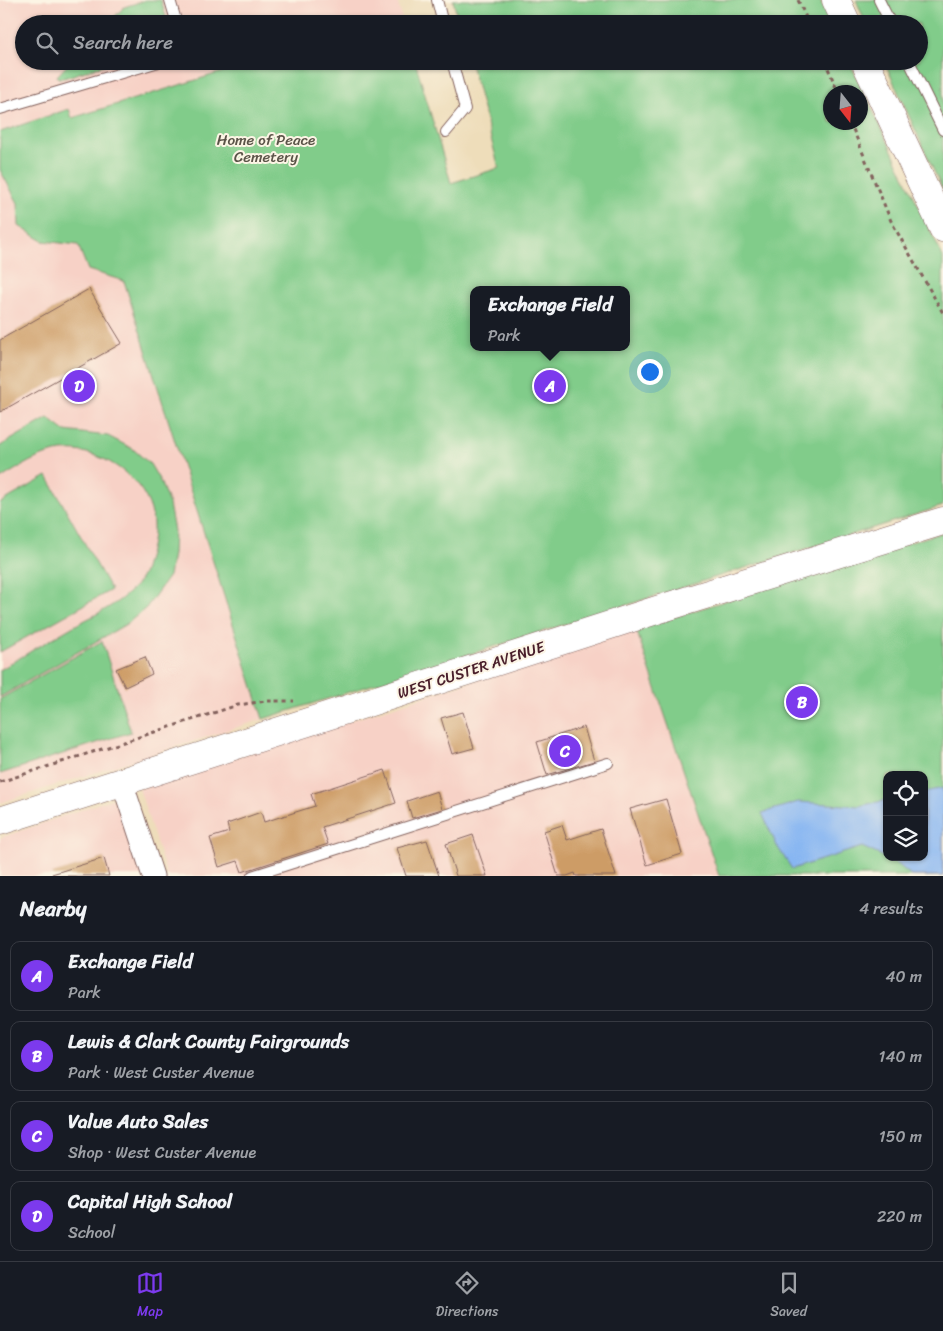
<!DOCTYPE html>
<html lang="en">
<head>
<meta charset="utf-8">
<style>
  body { margin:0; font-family:Sriracha,sans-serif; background:#20242c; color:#f1f3f6 }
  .controls { position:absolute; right:15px; bottom:15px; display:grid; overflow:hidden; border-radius:10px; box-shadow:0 1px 4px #0004 }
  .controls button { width:45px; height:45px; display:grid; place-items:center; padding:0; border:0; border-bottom:1px solid #363941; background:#171b24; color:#f1f3f6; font:25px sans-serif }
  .compass { position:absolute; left:823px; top:85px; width:45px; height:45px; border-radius:50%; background:#171b24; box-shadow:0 1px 4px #0004; rotate:163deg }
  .you { position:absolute; left:649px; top:371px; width:18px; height:18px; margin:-12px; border:4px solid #fff; border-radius:50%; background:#1a73e8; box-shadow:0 0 0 8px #1a73e833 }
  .badge { display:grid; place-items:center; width:32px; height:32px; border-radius:50%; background:#7c3aed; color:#fff; font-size:16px; font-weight:700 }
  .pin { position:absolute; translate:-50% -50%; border:2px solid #fff; box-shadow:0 1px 5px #0006 }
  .popup { position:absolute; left:470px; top:286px; width:160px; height:65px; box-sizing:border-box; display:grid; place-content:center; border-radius:10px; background:#171b24; filter:drop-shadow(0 1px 4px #0005); font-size:16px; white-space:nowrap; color:#9ea1a6 }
  .popup b { font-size:19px; color:#f1f3f6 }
  .popup::after { content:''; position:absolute; left:50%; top:100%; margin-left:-10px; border:10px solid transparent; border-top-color:#171b24 }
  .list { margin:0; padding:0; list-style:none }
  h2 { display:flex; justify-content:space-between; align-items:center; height:65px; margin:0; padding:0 20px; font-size:21px }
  h2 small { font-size:16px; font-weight:400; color:#9ea1a6 }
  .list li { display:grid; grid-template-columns:32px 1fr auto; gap:15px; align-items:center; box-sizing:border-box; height:70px; margin:0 10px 10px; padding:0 10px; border:1px solid #363941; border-radius:10px }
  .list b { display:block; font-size:19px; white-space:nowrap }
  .list p { margin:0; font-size:16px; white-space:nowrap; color:#9ea1a6 }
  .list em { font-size:16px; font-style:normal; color:#9ea1a6 }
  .icon { flex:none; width:28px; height:28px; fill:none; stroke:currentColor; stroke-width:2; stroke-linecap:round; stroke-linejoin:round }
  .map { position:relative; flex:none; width:943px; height:876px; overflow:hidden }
  .search { position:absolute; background:#171b24; box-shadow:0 1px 4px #0004; left:15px; right:15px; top:15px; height:55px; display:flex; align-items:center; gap:12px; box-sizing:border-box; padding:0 18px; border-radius:28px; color:#9ea1a6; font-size:19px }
  .sheet { height:385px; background:#171b24 }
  nav { display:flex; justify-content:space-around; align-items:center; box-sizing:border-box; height:70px; border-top:1px solid #363941; background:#171b24; font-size:14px; color:#9ea1a6 }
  nav a { display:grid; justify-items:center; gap:2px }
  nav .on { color:#7c3aed }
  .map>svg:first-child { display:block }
  .built { fill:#f7d1c6 }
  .green { fill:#81cc8a; stroke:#66765a; fill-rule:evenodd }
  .water { fill:#87b6f2; stroke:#686a8e }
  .building { fill:#cd9c66 }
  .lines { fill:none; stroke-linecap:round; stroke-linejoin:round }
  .lane-casing { stroke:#83625d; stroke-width:12 }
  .street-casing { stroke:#83625d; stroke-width:23 }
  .secondary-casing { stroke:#83625d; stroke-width:29 }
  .path { stroke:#83625d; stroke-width:3; stroke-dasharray:4 4; stroke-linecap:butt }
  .lane { stroke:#fff; stroke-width:10 }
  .street { stroke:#fff; stroke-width:21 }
  .secondary { stroke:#fff; stroke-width:28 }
  .labels { text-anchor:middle; stroke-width:4; stroke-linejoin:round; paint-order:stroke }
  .park-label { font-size:15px; fill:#5a5348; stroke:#fcf5e5 }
  .street-label { font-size:15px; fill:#4a1f2b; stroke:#fcf5e5 }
</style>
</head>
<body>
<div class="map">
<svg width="943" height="876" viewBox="0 0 943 876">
  <rect width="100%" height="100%" fill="#fcf5e5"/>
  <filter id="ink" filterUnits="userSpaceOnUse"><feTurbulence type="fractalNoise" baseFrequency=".02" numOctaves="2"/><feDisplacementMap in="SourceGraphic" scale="10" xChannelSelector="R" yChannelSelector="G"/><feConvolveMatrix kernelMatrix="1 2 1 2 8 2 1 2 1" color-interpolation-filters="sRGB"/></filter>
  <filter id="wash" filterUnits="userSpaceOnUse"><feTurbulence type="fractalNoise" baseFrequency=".0096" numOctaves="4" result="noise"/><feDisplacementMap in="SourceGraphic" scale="20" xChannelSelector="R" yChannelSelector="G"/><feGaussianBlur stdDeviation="1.12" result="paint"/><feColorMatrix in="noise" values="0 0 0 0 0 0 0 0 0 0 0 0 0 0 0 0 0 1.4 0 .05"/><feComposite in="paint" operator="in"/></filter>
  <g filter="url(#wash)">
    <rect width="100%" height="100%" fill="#eeddba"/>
    <g class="built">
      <path d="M0,0H397L402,18L382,24H24V61H258L72,118L263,719L0,803Z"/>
      <path d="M636,629L719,876H167L139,788Z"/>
      <path d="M112,799L123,805L145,876H0V838Z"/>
    </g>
    <g class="green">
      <path d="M146,0H161L168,24H108L124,7Z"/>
      <path d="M453,0H820L831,24H459Z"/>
      <path d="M856,0H943V191L884,61H919V24H866Z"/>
      <path d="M71,61H116L64,78H58L57,76Z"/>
      <path d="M258,61H415L451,183L499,168L470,61H849L943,257V506L263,719L124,281L88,270L78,245L43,241L19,226L18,203L0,170V132L69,109L72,118ZM830,92H860V122H830ZM474,290H626V347H474Z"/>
      <path d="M48,418L65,431L108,436L133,449L150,464L160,481L169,504L174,531L173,554L169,576L146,608L128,623L0,697V670C24,655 48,641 72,627C96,614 128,601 142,576C145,571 146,564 148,558C153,542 155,526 151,510C141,475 97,447 62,451C38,454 20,467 0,479V446Z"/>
      <path d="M47,476L111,590L0,652V503Z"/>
      <path d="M943,532V876H719L636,629ZM887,775H924V857H887Z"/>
      <path d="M102,641L131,732L0,774V699Z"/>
    </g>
    <path class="water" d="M943,788V876H912L895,862L862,847L792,869L777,846L762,813L798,802L859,806L887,800V857H924V792Z"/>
    <g id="blocks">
      <g class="building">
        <path d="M89,289L122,343L0,412V340Z"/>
        <path d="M145,657L152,674L125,687L116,669Z"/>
        <path d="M463,712L474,748L452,754L441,718Z"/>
        <path d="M584,727L594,761L547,775L537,742Z"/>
        <path d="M385,770L396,803L322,827L328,844L242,872L238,861L219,867L210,838L229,832L227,824L261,812L264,822L315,806L311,794Z"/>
        <path d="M437,791L442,809L412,818L407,801Z"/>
        <path d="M666,799L682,854L647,865L630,809Z"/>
        <path d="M562,825L567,840L601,829L616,876H576L575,873L567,876H558L544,831Z"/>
        <path d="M473,835L487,876H456L446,844Z"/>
        <path d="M427,840L439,876H406L397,848Z"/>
        <path d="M104,858L109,876H53L52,874Z"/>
      </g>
    </g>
  </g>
  <g filter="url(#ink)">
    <use href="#blocks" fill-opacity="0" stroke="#83625d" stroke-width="1"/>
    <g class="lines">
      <defs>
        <g id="lane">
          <path d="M170,0L177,24"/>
          <path d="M437,0L443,24"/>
          <path d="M879,0L891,24"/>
          <path d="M909,61L943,130"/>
          <path d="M0,109L162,61"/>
          <path d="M446,132L465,109L452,61"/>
          <path d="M252,876L608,763"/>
        </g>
        <path id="street" d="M122,782L153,876"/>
        <g id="secondary">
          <path d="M836,0L847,24"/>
          <path d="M865,61L943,228"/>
          <path d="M0,821L663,608L943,521"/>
        </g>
      </defs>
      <use href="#lane" class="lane-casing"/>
      <use href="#street" class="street-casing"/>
      <use href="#secondary" class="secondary-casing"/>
      <g class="path">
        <path d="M798,0L809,24"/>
        <path d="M825,61L838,92"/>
        <path d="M850,122L891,221L943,313"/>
        <path d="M0,782L238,705L266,701H294"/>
      </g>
      <use href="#lane" class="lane"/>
      <use href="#street" class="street"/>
      <use href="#secondary" class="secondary"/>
    </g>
  </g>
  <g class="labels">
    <g class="park-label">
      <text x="266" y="145">Home of Peace<tspan x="266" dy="17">Cemetery</tspan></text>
    </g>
    <g class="street-label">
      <text transform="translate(471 670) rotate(-18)" y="5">WEST CUSTER AVENUE</text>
    </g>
  </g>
</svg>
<div class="controls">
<button><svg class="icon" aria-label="locate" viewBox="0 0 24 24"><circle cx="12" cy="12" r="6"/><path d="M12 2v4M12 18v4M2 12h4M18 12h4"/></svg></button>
<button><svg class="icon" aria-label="layers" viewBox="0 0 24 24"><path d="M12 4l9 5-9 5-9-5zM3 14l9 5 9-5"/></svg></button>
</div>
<svg class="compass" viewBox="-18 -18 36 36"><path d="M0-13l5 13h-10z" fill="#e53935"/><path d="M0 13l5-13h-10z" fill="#9ea1a6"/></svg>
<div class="you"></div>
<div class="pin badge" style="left:550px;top:386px">A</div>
<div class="popup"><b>Exchange Field</b>Park</div>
<div class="pin badge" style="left:802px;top:702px">B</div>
<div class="pin badge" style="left:565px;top:751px">C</div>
<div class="pin badge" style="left:79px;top:386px">D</div>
<div class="search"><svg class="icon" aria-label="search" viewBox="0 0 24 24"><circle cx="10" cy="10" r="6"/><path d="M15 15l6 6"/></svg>Search here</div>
</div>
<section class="sheet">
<h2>Nearby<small>4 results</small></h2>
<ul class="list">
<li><span class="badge">A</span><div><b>Exchange Field</b><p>Park</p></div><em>40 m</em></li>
<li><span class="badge">B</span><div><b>Lewis &amp; Clark County Fairgrounds</b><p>Park · West Custer Avenue</p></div><em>140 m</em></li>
<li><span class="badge">C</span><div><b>Value Auto Sales</b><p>Shop · West Custer Avenue</p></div><em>150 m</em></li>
<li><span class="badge">D</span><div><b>Capital High School</b><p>School</p></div><em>220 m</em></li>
</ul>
</section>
<nav>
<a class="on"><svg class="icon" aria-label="map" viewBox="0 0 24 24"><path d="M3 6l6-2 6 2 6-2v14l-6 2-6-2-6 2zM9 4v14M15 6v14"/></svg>Map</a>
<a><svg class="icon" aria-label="directions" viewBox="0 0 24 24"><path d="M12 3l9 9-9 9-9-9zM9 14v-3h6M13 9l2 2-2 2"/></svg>Directions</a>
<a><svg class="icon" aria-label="saved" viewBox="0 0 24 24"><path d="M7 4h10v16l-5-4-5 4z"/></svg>Saved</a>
</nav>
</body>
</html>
